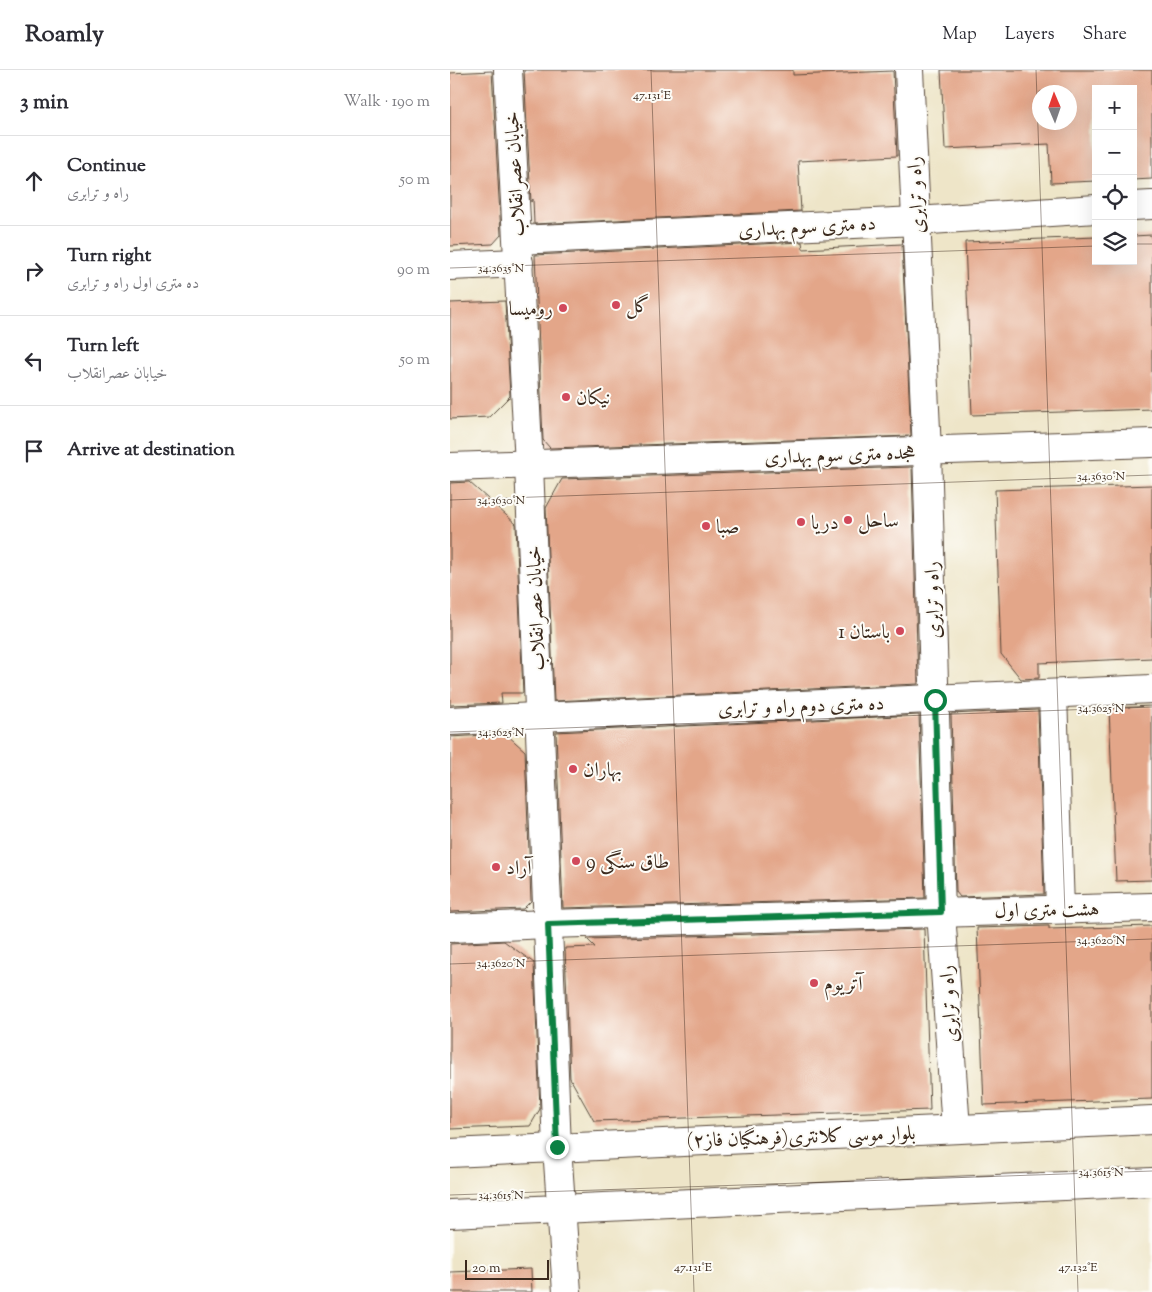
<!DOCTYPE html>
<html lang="en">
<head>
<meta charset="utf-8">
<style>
  body { margin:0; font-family:"Sorts Mill Goudy",Amiri,serif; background:#f2f2f3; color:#2b2b33 }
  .controls { position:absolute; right:15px; top:15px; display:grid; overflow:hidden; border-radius:0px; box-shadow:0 5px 20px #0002 }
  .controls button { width:45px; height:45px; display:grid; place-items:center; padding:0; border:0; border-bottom:1px solid #e1e1e2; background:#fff; color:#2b2b33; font:25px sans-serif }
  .compass { position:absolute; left:582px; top:15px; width:45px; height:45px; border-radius:50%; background:#fff; box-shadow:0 5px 20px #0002; rotate:358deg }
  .scale { position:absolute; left:15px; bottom:12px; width:84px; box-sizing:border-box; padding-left:5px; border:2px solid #3b2a1e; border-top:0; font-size:14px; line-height:18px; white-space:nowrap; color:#3b2a1e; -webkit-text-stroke:4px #fdfcf7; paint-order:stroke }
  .stop { position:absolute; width:15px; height:15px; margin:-11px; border:4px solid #0b8043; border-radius:50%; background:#fff }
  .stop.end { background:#0b8043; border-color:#fff; box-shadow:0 1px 5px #0008 }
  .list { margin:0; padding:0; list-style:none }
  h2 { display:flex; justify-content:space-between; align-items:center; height:65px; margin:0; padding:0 20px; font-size:21px }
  h2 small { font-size:16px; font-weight:400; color:#7c7c81 }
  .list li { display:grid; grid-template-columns:32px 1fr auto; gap:15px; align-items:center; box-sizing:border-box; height:90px; padding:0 20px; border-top:1px solid #e1e1e2 }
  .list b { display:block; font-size:19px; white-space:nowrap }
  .list p { margin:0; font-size:16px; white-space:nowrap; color:#7c7c81 }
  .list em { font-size:16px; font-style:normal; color:#7c7c81 }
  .icon { flex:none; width:28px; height:28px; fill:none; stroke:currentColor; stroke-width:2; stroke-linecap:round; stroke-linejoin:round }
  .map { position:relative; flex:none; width:702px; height:1222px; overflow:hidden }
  header { display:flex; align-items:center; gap:30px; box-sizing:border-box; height:70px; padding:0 25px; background:#fff; border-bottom:1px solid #e1e1e2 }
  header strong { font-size:24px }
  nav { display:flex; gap:28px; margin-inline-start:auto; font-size:18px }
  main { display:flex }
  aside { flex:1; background:#fff }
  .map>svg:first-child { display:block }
  .building { fill:#e3a689; fill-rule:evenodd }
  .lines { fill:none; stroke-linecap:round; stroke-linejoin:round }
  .minor-casing { stroke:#564638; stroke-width:30 }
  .major-casing { stroke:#564638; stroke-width:30 }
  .minor { stroke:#fff; stroke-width:28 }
  .major { stroke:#fff; stroke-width:28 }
  .route { stroke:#0b8043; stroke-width:6 }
  .ticks { fill:none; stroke:#3b2a1e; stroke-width:1; stroke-opacity:0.45 }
  .poi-dot { fill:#d1495b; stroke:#fdfcf7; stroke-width:2 }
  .labels { text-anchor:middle; stroke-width:4; stroke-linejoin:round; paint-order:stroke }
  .street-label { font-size:20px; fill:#3b2a1e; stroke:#fdfcf7 }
  .poi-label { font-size:20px; fill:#3b2a1e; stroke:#fdfcf7; text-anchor:start }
  .ticks-label { font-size:12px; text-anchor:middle; fill:#3b2a1e; stroke:#fdfcf7; stroke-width:4; stroke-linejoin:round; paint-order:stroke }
</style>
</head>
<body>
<header>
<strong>Roamly</strong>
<nav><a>Map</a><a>Layers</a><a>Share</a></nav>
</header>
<main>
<aside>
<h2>3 min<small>Walk · 190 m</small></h2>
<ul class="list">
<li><svg class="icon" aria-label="ahead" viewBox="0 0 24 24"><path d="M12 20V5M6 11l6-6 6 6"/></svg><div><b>Continue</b><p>راه و ترابری</p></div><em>50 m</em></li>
<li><svg class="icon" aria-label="right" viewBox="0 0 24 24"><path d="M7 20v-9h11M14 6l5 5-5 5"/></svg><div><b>Turn right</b><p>ده متری اول راه و ترابری</p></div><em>90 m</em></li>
<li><svg class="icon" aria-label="left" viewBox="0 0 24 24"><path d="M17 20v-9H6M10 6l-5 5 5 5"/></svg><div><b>Turn left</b><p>خیابان عصرانقلاب</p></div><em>50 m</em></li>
<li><svg class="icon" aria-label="arrive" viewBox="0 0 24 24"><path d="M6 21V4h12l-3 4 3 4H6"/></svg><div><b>Arrive at destination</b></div></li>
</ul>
</aside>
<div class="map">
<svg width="702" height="1222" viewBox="0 0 702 1222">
  <rect width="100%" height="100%" fill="#fdfcf7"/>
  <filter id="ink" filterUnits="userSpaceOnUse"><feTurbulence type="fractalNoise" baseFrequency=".02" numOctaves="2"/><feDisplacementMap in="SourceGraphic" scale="10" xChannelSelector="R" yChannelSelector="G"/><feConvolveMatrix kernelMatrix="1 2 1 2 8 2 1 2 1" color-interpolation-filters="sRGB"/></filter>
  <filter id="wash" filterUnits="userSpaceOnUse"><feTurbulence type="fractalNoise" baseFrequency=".0096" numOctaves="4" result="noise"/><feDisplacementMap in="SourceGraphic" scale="20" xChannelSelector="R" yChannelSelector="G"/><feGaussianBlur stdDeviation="1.12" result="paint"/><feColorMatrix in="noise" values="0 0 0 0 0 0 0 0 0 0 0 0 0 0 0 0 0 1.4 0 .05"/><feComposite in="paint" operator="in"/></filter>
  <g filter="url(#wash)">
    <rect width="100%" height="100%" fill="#eee5c8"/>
    <g id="blocks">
      <g class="building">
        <path d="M74,0H343V5L443,1L447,86L348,91L351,141L84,154L83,129L81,132Z"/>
        <path d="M491,0H702V109L683,110V19H646V111L601,113L599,74L495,79ZM590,22H620V52H590Z"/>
        <path d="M42,1L51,165L43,174L0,176V3Z"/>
        <path d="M702,165V339L522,345L515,172L646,167V191H683V166Z"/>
        <path d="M352,172L353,179L452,174L461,366L100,378L93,370L85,185Z"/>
        <path d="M55,231L60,326L39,347L0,349V233Z"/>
        <path d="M462,397L468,614L104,631L96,438L112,409Z"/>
        <path d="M19,412L66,454L73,623H51L52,633L0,635V413Z"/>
        <path d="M702,415V588L589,593V608L571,609L551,584L545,420Z"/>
        <path d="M702,636V810L666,811L659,638Z"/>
        <path d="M588,640L594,824L510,827L506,822L501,644Z"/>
        <path d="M469,645L475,828L113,838L106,662Z"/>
        <path d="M56,664L75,681L81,831L73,839L0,842V667Z"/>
        <path d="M599,856V859L702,856V1029L534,1035L527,858Z"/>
        <path d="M474,859L480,1040L144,1051L120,1008L115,878L145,877L137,869Z"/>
        <path d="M54,871L84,893L90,1039L80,1056L0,1059V874Z"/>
        <path d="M81,1199L82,1222H0V1202Z"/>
      </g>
    </g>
  </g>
  <g filter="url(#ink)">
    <use href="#blocks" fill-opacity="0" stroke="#564638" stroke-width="1"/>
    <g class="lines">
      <defs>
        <g id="minor">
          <path d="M58,0L79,395L107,1077L117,1222"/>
          <path d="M459,0L477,381L491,842L506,1059"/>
          <path d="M683,136L702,135"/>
          <path d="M68,170L466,151L646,139"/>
          <path d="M0,196L69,193"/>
          <path d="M0,397L702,373"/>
          <path d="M603,624L610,839"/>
          <path d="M0,651L702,619"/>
          <path d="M0,858L98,854L702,837"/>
        </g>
        <g id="major">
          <path d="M0,1083L702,1050"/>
          <path d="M0,1144L702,1112"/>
        </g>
      </defs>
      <use href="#minor" class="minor-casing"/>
      <use href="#major" class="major-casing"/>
      <use href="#minor" class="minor"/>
      <use href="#major" class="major"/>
    </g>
  </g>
  <g class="lines" filter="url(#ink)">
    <path class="route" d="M107,1077L98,854L491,842L485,630"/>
  </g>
  <path class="ticks" d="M201,0L244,1222M586,0L628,1222M683,174H702M0,198L646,176M0,430L702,405M0,662L702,637M0,894L702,869M0,1125L702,1101"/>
  <g class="poi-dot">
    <circle cx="166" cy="235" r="5"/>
    <circle cx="113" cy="238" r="5"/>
    <circle cx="116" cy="327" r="5"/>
    <circle cx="398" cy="450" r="5"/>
    <circle cx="351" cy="452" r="5"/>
    <circle cx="256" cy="456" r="5"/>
    <circle cx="450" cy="561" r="5"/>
    <circle cx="123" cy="699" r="5"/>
    <circle cx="126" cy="791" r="5"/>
    <circle cx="46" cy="797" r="5"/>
    <circle cx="364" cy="913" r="5"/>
  </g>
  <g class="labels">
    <g class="street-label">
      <text transform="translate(64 104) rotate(-93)" y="7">خیابان عصرانقلاب</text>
      <text transform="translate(465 125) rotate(-93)" y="7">راه و ترابری</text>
      <text transform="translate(357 156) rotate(-3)" y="7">ده متری سوم بهداری</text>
      <text transform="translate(390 384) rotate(-2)" y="7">هجده متری سوم بهداری</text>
      <text transform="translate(482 530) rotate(-92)" y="7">راه و ترابری</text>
      <text transform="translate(85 538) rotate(-92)" y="7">خیابان عصرانقلاب</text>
      <text transform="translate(351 635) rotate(-2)" y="7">ده متری دوم راه و ترابری</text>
      <text transform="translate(597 839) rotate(-1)" y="7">هشت متری اول</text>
      <text transform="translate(498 934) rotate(-94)" y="7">راه و ترابری</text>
      <text transform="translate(351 1066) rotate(-2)" y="7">بلوار موسی کلانتری(فرهنگیان فاز۲)</text>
    </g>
    <g class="poi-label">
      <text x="176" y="242">گل</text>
      <text x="103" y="245" text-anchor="end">رومیسا</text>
      <text x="126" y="334">نیکان</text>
      <text x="408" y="457">ساحل</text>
      <text x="361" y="459">دریا</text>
      <text x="266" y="463">صبا</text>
      <text x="440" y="568" text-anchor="end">باستان 1</text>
      <text x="133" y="706">بهاران</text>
      <text x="136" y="798">طاق سنگی 9</text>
      <text x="56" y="804">آراد</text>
      <text x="374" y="920">آتریوم</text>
    </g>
  </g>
  <g class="ticks-label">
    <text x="202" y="29">47.131°E</text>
    <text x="51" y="202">34.3635°N</text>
    <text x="651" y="410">34.3630°N</text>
    <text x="51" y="434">34.3630°N</text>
    <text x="651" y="642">34.3625°N</text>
    <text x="51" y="666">34.3625°N</text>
    <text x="651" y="874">34.3620°N</text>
    <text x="51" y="897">34.3620°N</text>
    <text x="651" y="1106">34.3615°N</text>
    <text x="51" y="1129">34.3615°N</text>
    <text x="243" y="1201">47.131°E</text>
    <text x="628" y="1201">47.132°E</text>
  </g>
</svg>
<div class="controls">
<button>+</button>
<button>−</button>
<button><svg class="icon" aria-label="locate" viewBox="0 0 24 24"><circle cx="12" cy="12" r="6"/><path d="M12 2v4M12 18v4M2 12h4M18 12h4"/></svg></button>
<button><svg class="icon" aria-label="layers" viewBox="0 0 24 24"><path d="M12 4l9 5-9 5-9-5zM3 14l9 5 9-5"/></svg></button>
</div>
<svg class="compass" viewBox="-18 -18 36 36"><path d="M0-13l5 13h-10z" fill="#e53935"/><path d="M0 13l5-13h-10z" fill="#7c7c81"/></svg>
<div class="scale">20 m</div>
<div class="stop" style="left:485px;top:630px"></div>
<div class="stop end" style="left:107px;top:1077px"></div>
</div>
</main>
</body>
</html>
